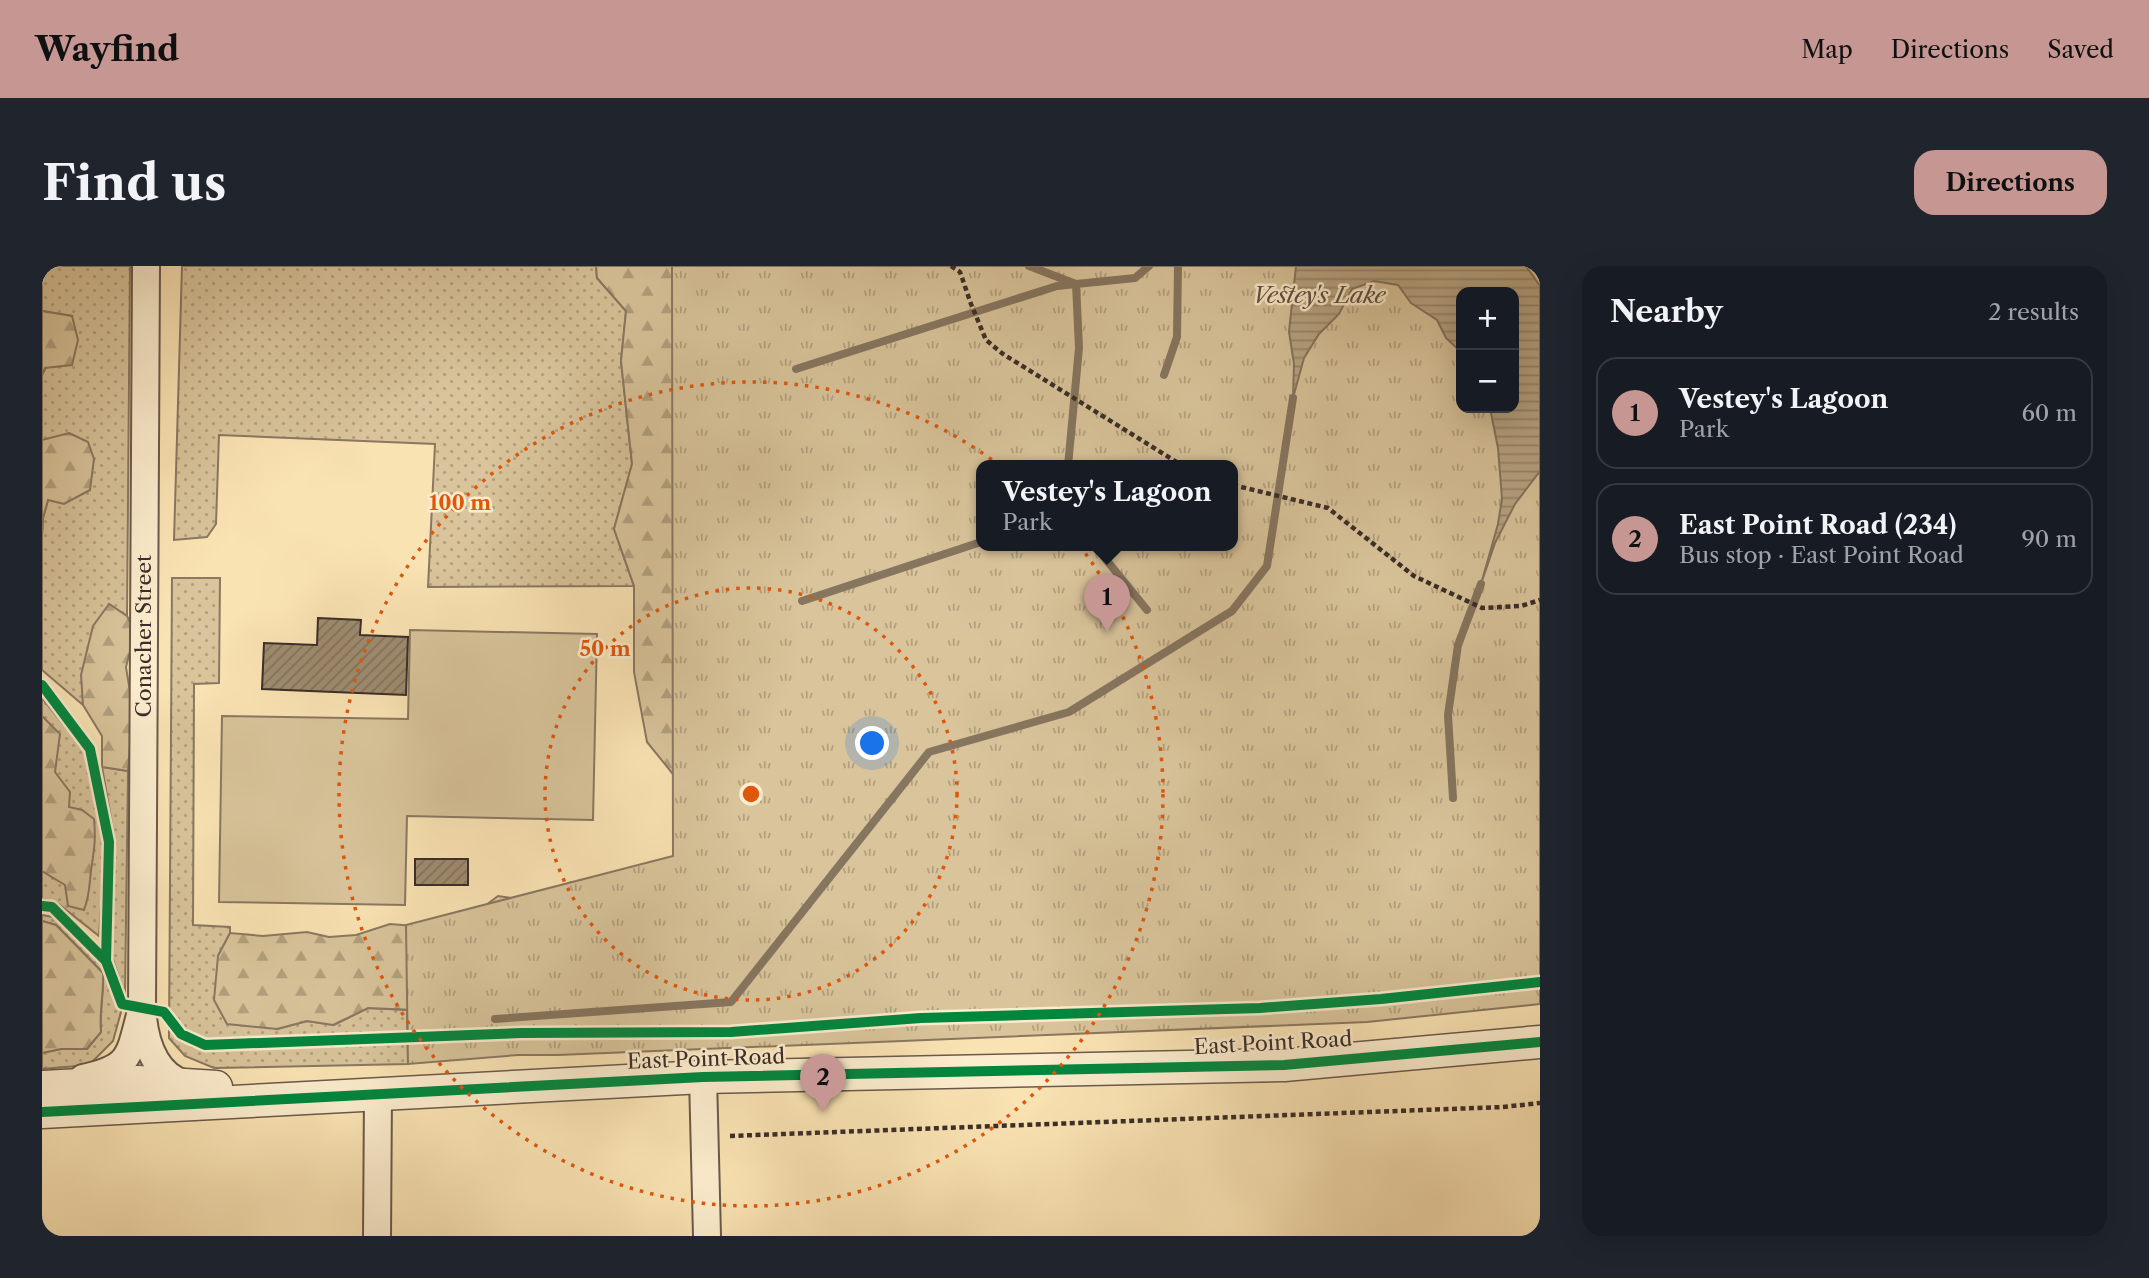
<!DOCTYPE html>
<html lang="en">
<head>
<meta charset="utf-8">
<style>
  body { margin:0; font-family:"Libre Caslon Text",serif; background:#20242c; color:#f1f3f6 }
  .controls { position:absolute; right:21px; top:21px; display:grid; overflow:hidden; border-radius:14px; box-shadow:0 7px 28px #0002 }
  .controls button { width:63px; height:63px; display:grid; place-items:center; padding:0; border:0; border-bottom:2px solid #363941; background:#171b24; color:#f1f3f6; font:35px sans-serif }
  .you { position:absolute; left:831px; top:478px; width:24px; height:24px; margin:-18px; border:5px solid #fff; border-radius:50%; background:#1a73e8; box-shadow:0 0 0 10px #1a73e833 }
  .badge { display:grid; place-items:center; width:46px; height:46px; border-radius:50%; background:#c59692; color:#111; font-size:23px; font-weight:700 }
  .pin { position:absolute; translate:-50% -58px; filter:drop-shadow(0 2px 4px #0008) }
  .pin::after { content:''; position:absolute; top:37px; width:24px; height:21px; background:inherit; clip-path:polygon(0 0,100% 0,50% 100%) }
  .popup { position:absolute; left:934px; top:194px; width:262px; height:91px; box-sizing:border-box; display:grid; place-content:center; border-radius:14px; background:#171b24; filter:drop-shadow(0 2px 5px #0005); font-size:23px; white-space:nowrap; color:#9ea1a6 }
  .popup b { font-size:26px; color:#f1f3f6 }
  .popup::after { content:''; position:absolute; left:50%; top:100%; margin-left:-14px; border:14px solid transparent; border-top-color:#171b24 }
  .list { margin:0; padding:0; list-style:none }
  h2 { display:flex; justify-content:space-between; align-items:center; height:91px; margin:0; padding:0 28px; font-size:30px }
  h2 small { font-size:23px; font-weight:400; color:#9ea1a6 }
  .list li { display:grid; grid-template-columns:46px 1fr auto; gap:21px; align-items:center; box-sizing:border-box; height:112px; margin:0 14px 14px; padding:0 14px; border:2px solid #363941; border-radius:21px }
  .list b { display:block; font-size:26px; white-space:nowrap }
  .list p { margin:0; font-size:23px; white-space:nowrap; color:#9ea1a6 }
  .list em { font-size:23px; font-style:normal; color:#9ea1a6 }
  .map { position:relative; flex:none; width:1498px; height:970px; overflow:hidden; border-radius:21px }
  header { display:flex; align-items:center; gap:42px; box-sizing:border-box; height:98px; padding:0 35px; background:#c59692; color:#111 }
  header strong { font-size:33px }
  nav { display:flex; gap:38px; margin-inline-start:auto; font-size:24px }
  .intro { display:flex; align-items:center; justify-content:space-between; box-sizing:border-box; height:168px; padding:0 42px }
  h1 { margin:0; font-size:49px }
  .button { padding:18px 32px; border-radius:21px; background:#c59692; color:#111; font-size:24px; font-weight:700 }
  main { display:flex; gap:42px; padding:0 42px }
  aside { flex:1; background:#171b24; border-radius:21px; box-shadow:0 7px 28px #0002 }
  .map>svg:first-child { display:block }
  .grass { fill:url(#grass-dots); stroke:#8a7862; stroke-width:2 }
  .forest { fill:url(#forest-firs); stroke:#8a7862; stroke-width:2 }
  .park { fill:url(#park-tufts); stroke:#8a7862; stroke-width:2; fill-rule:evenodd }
  .pitch { fill:#d9c49b; stroke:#8a7862; stroke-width:2 }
  .water { fill:url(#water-rules); stroke:#86755f; stroke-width:2 }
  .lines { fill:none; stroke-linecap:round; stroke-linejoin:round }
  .stream { stroke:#86755f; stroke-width:8 }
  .building { fill:url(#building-hatch); stroke:#3a2d28; stroke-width:2 }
  .minor-casing { stroke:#6a5a4b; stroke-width:30 }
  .tertiary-casing { stroke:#6a5a4b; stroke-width:35 }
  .path { stroke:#3a2d28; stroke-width:4.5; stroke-dasharray:5 3.5; stroke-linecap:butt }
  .minor { stroke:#fcedce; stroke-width:26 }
  .tertiary { stroke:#fcedce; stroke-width:32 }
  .cycleway-casing { stroke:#fcedce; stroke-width:15 }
  .cycleway { stroke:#00873e; stroke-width:10 }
  .ring { fill:none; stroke:#df570d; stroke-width:3.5; stroke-dasharray:3.5 7 }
  .labels { text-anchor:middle; stroke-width:5; stroke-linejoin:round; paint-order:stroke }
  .street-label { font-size:21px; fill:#3a2d28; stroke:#fcedce }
  .water-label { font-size:23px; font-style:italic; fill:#605144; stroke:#fcedce }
  .centre { fill:#df570d; stroke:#fcedce; stroke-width:3.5 }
  .ring-label { font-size:21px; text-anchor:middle; font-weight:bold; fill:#df570d; stroke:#fcedce; stroke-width:5; stroke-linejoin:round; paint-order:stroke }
</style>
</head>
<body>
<header>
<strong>Wayfind</strong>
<nav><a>Map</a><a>Directions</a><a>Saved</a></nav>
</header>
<div class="intro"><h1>Find us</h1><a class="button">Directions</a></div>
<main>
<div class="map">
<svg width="1498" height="970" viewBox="0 0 1498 970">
  <defs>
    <pattern id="grass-dots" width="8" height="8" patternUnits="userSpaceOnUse" patternTransform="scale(1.75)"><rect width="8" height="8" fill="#d9c49b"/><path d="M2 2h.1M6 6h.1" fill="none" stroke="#b1a07e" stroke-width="1.8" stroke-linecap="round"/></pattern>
    <pattern id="forest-firs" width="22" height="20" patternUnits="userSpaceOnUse" patternTransform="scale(1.75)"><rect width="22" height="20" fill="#d9c49b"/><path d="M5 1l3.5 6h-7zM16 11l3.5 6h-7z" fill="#b1a07e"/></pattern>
    <pattern id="park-tufts" width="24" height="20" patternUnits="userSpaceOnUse" patternTransform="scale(1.75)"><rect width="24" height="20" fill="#d9c49b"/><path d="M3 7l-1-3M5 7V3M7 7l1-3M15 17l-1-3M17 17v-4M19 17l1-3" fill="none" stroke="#b1a07e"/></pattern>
    <pattern id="water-rules" width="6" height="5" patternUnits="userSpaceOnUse" patternTransform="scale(1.75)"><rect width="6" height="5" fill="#b9a584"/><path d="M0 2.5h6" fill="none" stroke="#97876c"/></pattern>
    <pattern id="building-hatch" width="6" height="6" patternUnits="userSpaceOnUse" patternTransform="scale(1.75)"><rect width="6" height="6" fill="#9e8c70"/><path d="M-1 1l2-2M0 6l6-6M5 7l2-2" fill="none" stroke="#82735c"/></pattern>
  </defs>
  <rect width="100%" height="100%" fill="#fae3b3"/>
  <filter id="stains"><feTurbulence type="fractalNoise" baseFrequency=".00286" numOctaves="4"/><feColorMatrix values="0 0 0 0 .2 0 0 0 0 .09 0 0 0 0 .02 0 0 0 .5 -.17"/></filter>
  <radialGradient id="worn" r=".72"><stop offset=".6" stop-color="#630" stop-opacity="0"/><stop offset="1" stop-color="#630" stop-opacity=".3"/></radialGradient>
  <g class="grass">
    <path d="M0,0H88L85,350L67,338L40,409L41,439L0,404V269L1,252L6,234L3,174H0V109L30,50L0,45Z"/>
    <path d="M140,0H554L555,12L584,45L579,95L590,198L572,263L592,320L386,321L393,178L177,169L174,258L165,271L132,274Z"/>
    <path d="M130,312H178L177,417L152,418L151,659L188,661V667L176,690L235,763L265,755L292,759L326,742L365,744L366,798L172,802L143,790L127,772Z"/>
    <path d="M0,432L43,485L63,579L57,670L14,636L0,634Z"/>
    <path d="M60,501L86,505L83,728L70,691L73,575Z"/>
    <path d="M0,649L11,651L60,697L79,746L71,775L47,799L0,803V787L19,783H45L59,766C57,745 62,728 61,707L14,659L0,655Z"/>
  </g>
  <g class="forest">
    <path d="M554,0H878L939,200V280L995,360L396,745L326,742L291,759L265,755L235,763L185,758L172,734L176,690L188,667L221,670L265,666L287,671L314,669L348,658L373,660L432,648L456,630L489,635L529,616L579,624L631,590L639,518L605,476L592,406V320L572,263L590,198L579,95L584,45L555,12Z"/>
    <path d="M0,45L30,50L36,74L30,99L3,102L0,109Z"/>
    <path d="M27,167L46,176L52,193L48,224L22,238L6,234L1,252L0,269V174Z"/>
    <path d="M67,338L85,350L93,366L84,401L91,445L86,505L60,501V470L41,439L39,409L51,360Z"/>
    <path d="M0,450L18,468L13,506L28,526L27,541L40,544L52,553C54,574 52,584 49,605C47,620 48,628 42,644L26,640L23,619L0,605Z"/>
    <path d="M0,655L14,659L61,707C62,728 57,745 59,766L45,783H19L0,787Z"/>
  </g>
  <path class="park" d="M630,0H1498V738L1325,756L516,789H476L366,798L364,659L631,590ZM1419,26H1472V142H1419ZM939,200H1191V280H939Z"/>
  <path class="pitch" d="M368,364L555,368L551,554L365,550L363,639L177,636L180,450L366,453Z"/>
  <path class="water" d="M1254,0H1484L1498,20V205L1473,238L1453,277L1439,318L1456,258L1460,233L1456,182L1448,142H1472V26H1419V86L1404,72L1395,54L1369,37L1356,19L1332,15L1310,23L1297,48L1277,68L1262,92L1251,132L1252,98L1247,66Z"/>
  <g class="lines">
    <g class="stream">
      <path d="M987,0L1034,18L1037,82L1026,200"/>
      <path d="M754,103L1015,20L1093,12L1107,0"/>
      <path d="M1122,109L1135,71L1136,0"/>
      <path d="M1053,280L1105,344"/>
      <path d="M760,335L939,276"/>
      <path d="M1411,532L1406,449L1416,379L1439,318"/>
      <path d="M453,753L689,736L887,486L1027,446L1190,345L1225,300L1251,132"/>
    </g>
  </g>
  <g class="building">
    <path d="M276,352L319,354L318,369L366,371L364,429L220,423L222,377L275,379Z"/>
    <rect x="373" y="593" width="53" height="26"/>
  </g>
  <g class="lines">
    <defs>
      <g id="minor">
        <path d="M104,0L100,741C102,772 110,808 143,818"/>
        <path d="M661,811L665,970"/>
        <path d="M41,812C87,802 87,792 98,749"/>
        <path d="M335,970L336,828"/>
      </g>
      <g id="tertiary">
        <path d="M0,821L96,816L174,821"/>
        <path d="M0,846L661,811L1242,799L1498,776"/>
      </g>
    </defs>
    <use href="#minor" class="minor-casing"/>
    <use href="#tertiary" class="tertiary-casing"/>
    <g class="path">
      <path d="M909,0L918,6L929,38L944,74L961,88L1141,200"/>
      <path d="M1191,219L1286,242L1372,310L1440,342L1479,340L1498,334"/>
      <path d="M688,870L1461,841L1498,837"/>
    </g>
    <use href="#minor" class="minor"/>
    <use href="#tertiary" class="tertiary"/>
    <defs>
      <g id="cycleway">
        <path d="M0,419L48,483L67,576L64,695"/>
        <path d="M0,640L10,641L64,695L80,738L122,746L139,768L163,779L479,767L689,766L879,752L1218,742L1339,733L1498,716"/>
        <path d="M0,846L661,811L1242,799L1498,776"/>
      </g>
    </defs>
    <use href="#cycleway" class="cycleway-casing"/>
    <use href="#cycleway" class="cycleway"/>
  </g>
  <g class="ring">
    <circle cx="709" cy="528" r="206"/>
    <circle cx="709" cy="528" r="412"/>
  </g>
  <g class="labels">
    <g class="street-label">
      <text transform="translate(102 370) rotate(-90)" y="7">Conacher Street</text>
      <text transform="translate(1231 777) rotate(-3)" y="7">East Point Road</text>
      <text transform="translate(664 793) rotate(-2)" y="7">East Point Road</text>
    </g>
    <g class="water-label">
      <text x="1277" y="37">Vestey's Lake</text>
    </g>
  </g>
  <circle cx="709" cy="528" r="10" class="centre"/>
  <g class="ring-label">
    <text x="418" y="244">100 m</text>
    <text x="563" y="390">50 m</text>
  </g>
  <rect width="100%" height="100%" filter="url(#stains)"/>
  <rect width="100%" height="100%" fill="url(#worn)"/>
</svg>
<div class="controls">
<button>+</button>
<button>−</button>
</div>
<div class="you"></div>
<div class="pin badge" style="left:1065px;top:366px">1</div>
<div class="popup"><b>Vestey's Lagoon</b>Park</div>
<div class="pin badge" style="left:781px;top:846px">2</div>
</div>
<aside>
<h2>Nearby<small>2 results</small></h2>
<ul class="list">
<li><span class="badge">1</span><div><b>Vestey's Lagoon</b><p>Park</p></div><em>60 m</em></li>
<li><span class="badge">2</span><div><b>East Point Road (234)</b><p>Bus stop · East Point Road</p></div><em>90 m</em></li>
</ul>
</aside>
</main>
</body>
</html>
